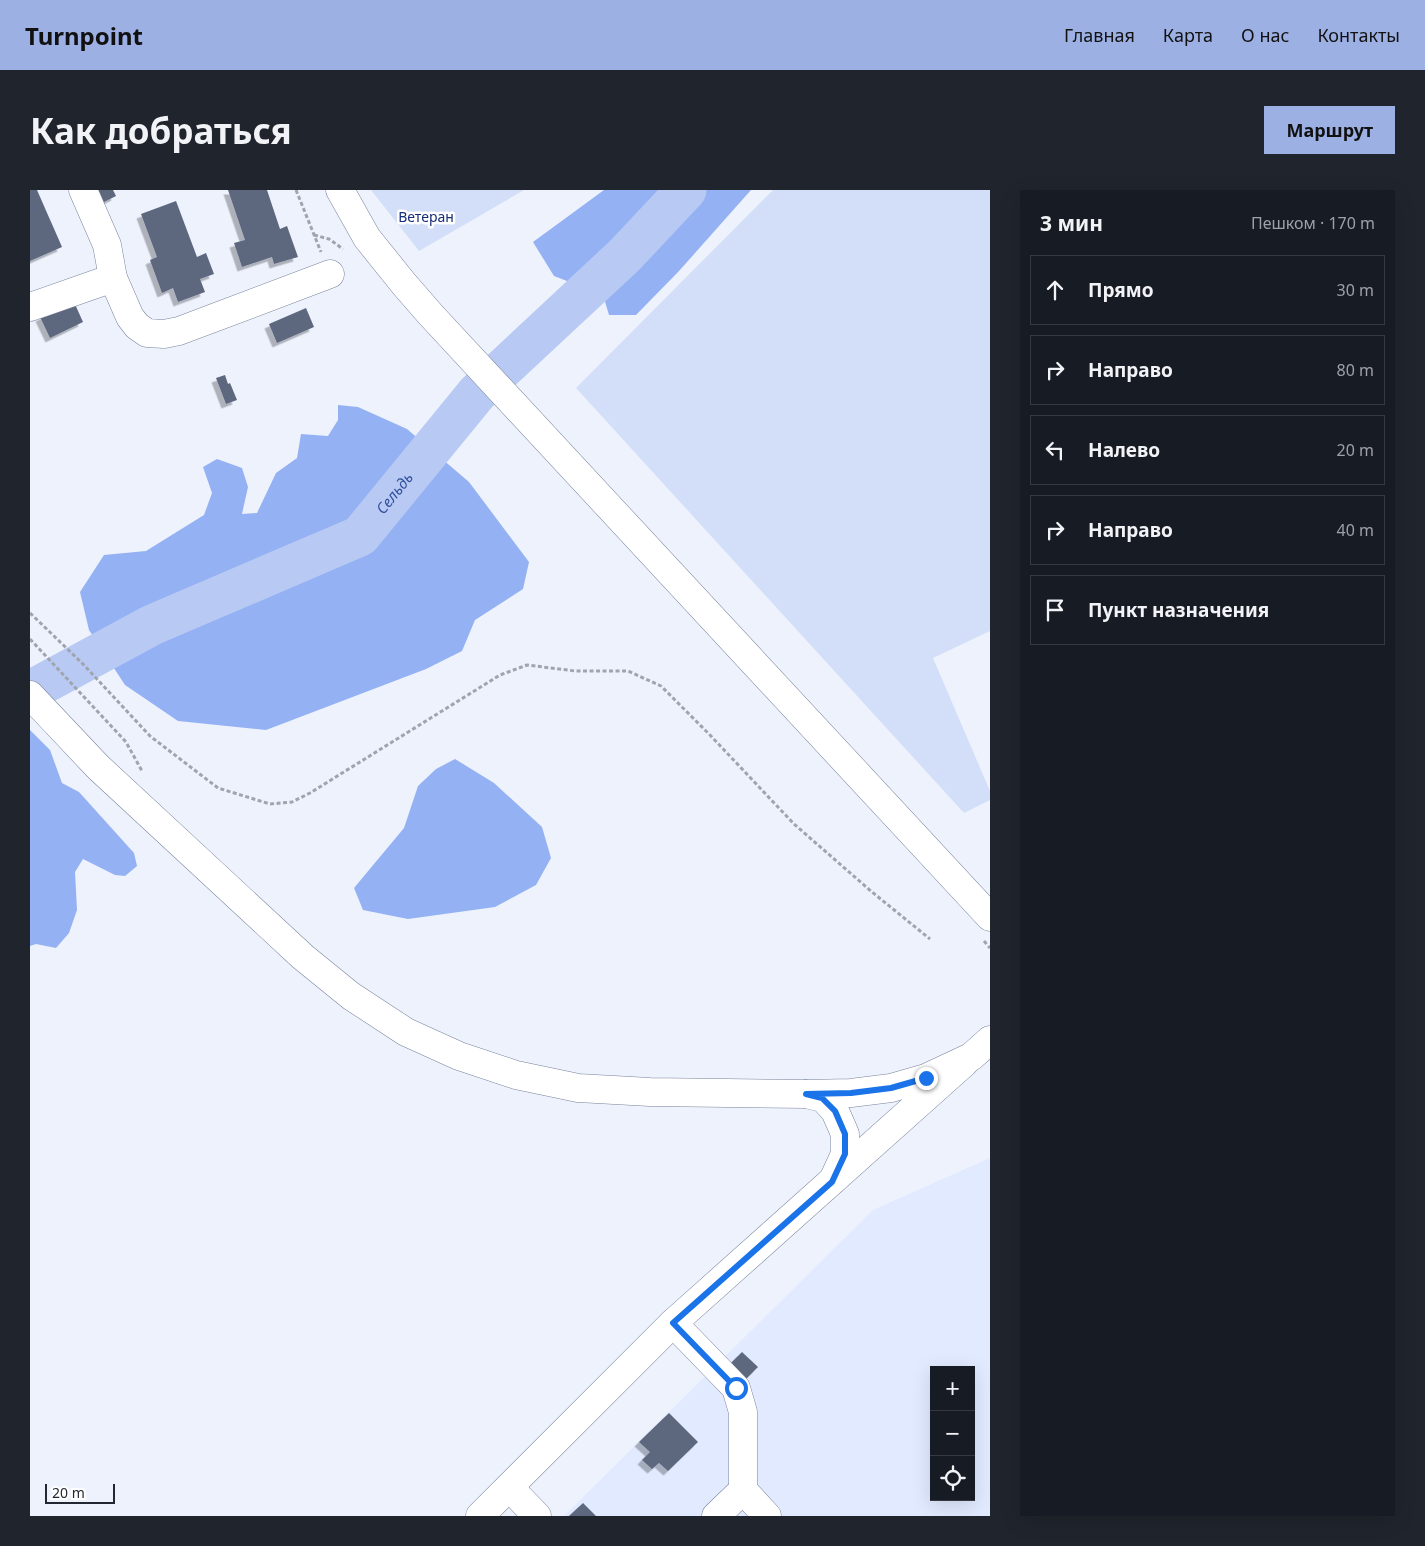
<!DOCTYPE html>
<html lang="ru">
<head>
<meta charset="utf-8">
<style>
  body { margin:0; font-family:"Noto Sans",sans-serif; background:#20242c; color:#f1f3f6 }
  .controls { position:absolute; right:15px; bottom:15px; display:grid; overflow:hidden; border-radius:0px; box-shadow:0 5px 20px #0002 }
  .controls button { width:45px; height:45px; display:grid; place-items:center; padding:0; border:0; border-bottom:1px solid #363941; background:#171b24; color:#f1f3f6; font:25px sans-serif }
  .scale { position:absolute; left:15px; bottom:12px; width:70px; box-sizing:border-box; padding-left:5px; border:2px solid #232731; border-top:0; font-size:14px; line-height:18px; white-space:nowrap; color:#232731; -webkit-text-stroke:4px #fff; paint-order:stroke }
  .stop { position:absolute; width:15px; height:15px; margin:-11px; border:4px solid #1a73e8; border-radius:50%; background:#fff }
  .stop.end { background:#1a73e8; border-color:#fff; box-shadow:0 1px 5px #0008 }
  .list { margin:0; padding:0; list-style:none }
  h2 { display:flex; justify-content:space-between; align-items:center; height:65px; margin:0; padding:0 20px; font-size:21px }
  h2 small { font-size:16px; font-weight:400; color:#9ea1a6 }
  .list li { display:grid; grid-template-columns:32px 1fr auto; gap:15px; align-items:center; box-sizing:border-box; height:70px; margin:0 10px 10px; padding:0 10px; border:1px solid #363941; border-radius:0px }
  .list b { display:block; font-size:19px; white-space:nowrap }
  .list em { font-size:16px; font-style:normal; color:#9ea1a6 }
  .icon { flex:none; width:28px; height:28px; fill:none; stroke:currentColor; stroke-width:2; stroke-linecap:round; stroke-linejoin:round }
  .map { position:relative; flex:none; width:960px; height:1326px; overflow:hidden; border-radius:0px }
  header { display:flex; align-items:center; gap:30px; box-sizing:border-box; height:70px; padding:0 25px; background:#9db0e4; color:#111 }
  header strong { font-size:24px }
  nav { display:flex; gap:28px; margin-inline-start:auto; font-size:18px }
  .intro { display:flex; align-items:center; justify-content:space-between; box-sizing:border-box; height:120px; padding:0 30px }
  h1 { margin:0; font-size:35px }
  .button { padding:12px 22px; border-radius:0px; background:#9db0e4; color:#111; font-size:18px; font-weight:700 }
  main { display:flex; gap:30px; padding:0 30px }
  aside { flex:1; background:#171b24; border-radius:0px; box-shadow:0 5px 20px #0002 }
  .map>svg:first-child { display:block }
  .built { fill:#e1eaff; fill-rule:evenodd }
  .green { fill:#d3dff8 }
  .forest { fill:#94b1f3 }
  .lines { fill:none; stroke-linecap:round; stroke-linejoin:round }
  .river { stroke:#b8caf3; stroke-width:41 }
  .building { fill:#5d677f; filter:url(#shadow) }
  .minor-casing { stroke:#78839b; stroke-width:29 }
  .major-casing { stroke:#78839b; stroke-width:29 }
  .path { stroke:#a0a4af; stroke-width:3; stroke-dasharray:4 2.5; stroke-linecap:butt }
  .minor { stroke:#fff; stroke-width:28 }
  .major { stroke:#fff; stroke-width:28 }
  .route { stroke:#1a73e8; stroke-width:6 }
  .labels { text-anchor:middle; stroke-width:5; stroke-linejoin:round; paint-order:stroke }
  .park-label { font-size:14px; fill:#162d78; stroke:#fff }
  .water-label { font-size:15px; font-style:italic; fill:#34519f; stroke:#fff }
</style>
</head>
<body>
<header>
<strong>Turnpoint</strong>
<nav><a>Главная</a><a>Карта</a><a>О нас</a><a>Контакты</a></nav>
</header>
<div class="intro"><h1>Как добраться</h1><a class="button">Маршрут</a></div>
<main>
<div class="map">
<svg width="960" height="1326" viewBox="0 0 960 1326">
  <defs>
    <filter id="shadow"><feDropShadow dx="-4.5" dy="4.5" stdDeviation="0" flood-color="#0004"/></filter>
  </defs>
  <rect width="100%" height="100%" fill="#edf2fd"/>
  <path class="built" d="M960,968V1326H534L843,1020ZM904,1180H941V1307H904Z"/>
  <g class="green">
    <path d="M341,0H494L389,61Z"/>
    <path d="M743,0H960V441L903,468L960,601V610L934,623L546,198Z"/>
  </g>
  <g class="forest">
    <path d="M574,0H721L649,81L606,125H579L573,105L524,86L503,52Z"/>
    <path d="M308,215L328,217L377,239L439,292L499,372L493,399L445,430L432,461L396,479L236,540L148,531L95,495L59,440L50,402L74,365L116,361L174,325L182,303L173,277L187,269L212,278L218,297L212,324L227,323L246,283L267,268L271,244L298,246L308,230Z"/>
    <path d="M0,540L20,560L32,593L49,602L104,663L107,676L95,686L85,685L53,669L45,682L47,720L39,743L26,758L6,754L0,756Z"/>
    <path d="M425,569L464,593L512,637L521,668L506,695L465,717L378,729L333,720L324,698L374,638L388,596L406,579Z"/>
  </g>
  <g class="lines">
    <path class="river" id="s1" d="M0,501L122,435L330,346L447,203L595,65L656,0"/>
  </g>
  <g class="building">
    <path d="M0,0H7L32,57L0,71Z"/>
    <path d="M67,0H83L86,6L70,14Z"/>
    <path d="M198,0H237L250,39L257,36L268,67L244,74L242,67L212,77L204,53L215,50Z"/>
    <path d="M146,11L167,67L176,63L184,84L170,89L175,102L148,112L143,98L132,103L120,70L127,67L111,24Z"/>
    <path d="M44,112L53,132L20,148L10,127Z"/>
    <path d="M276,118L284,137L247,153L239,134Z"/>
    <path d="M195,185L198,194L200,193L207,210L196,214L186,188Z"/>
    <path d="M712,1162L728,1177L715,1190L700,1174Z"/>
    <path d="M639,1223L668,1252L638,1281L629,1273L622,1279L612,1270L620,1262L609,1252Z"/>
    <path d="M553,1313L566,1326H539Z"/>
  </g>
  <g class="lines">
    <defs>
      <g id="minor">
        <path d="M53,0L77,55L83,88L100,127L107,136L117,143L134,144L149,141L300,84"/>
        <path d="M310,0L337,48L374,94L401,125L960,727"/>
        <path d="M0,117L83,88"/>
        <path d="M776,904L793,908L805,921L815,944V964L803,990"/>
        <path d="M643,1133L706,1198L713,1222V1300L737,1326"/>
        <path d="M479,1297L507,1326"/>
        <path d="M450,1326L643,1133L934,873"/>
        <path d="M686,1326L713,1300"/>
      </g>
      <path id="major" d="M0,505L68,577L273,767L321,806L376,842L429,866L486,885L548,898L620,902L776,904L821,903L861,898L896,888L941,867L960,850"/>
    </defs>
    <use href="#minor" class="minor-casing"/>
    <use href="#major" class="major-casing"/>
    <g class="path">
      <path d="M266,0L291,62"/>
      <path d="M284,45L299,49L313,59"/>
      <path d="M0,423L52,473L120,546L188,598L240,614L262,612L280,603L470,485L497,475L545,481H598L631,496L680,545L764,634L842,702L900,749"/>
      <path d="M0,449L96,552L112,581"/>
      <path d="M954,751L960,758"/>
    </g>
    <use href="#minor" class="minor"/>
    <use href="#major" class="major"/>
  </g>
  <g class="lines">
    <path class="route" d="M706,1198L643,1133L802,992L815,964V944L805,921L792,908L776,904L821,903L861,898L896,888"/>
  </g>
  <g class="labels">
    <g class="park-label">
      <text x="396" y="32">Ветеран</text>
    </g>
    <g class="water-label">
      <text dy="5" stroke="none"><textPath href="#s1" startOffset="420">Сельдь</textPath></text>
    </g>
  </g>
</svg>
<div class="controls">
<button>+</button>
<button>−</button>
<button><svg class="icon" aria-label="locate" viewBox="0 0 24 24"><circle cx="12" cy="12" r="6"/><path d="M12 2v4M12 18v4M2 12h4M18 12h4"/></svg></button>
</div>
<div class="scale">20 m</div>
<div class="stop" style="left:706px;top:1198px"></div>
<div class="stop end" style="left:896px;top:888px"></div>
</div>
<aside>
<h2>3 мин<small>Пешком · 170 m</small></h2>
<ul class="list">
<li><svg class="icon" aria-label="ahead" viewBox="0 0 24 24"><path d="M12 20V5M6 11l6-6 6 6"/></svg><div><b>Прямо</b></div><em>30 m</em></li>
<li><svg class="icon" aria-label="right" viewBox="0 0 24 24"><path d="M7 20v-9h11M14 6l5 5-5 5"/></svg><div><b>Направо</b></div><em>80 m</em></li>
<li><svg class="icon" aria-label="left" viewBox="0 0 24 24"><path d="M17 20v-9H6M10 6l-5 5 5 5"/></svg><div><b>Налево</b></div><em>20 m</em></li>
<li><svg class="icon" aria-label="right" viewBox="0 0 24 24"><path d="M7 20v-9h11M14 6l5 5-5 5"/></svg><div><b>Направо</b></div><em>40 m</em></li>
<li><svg class="icon" aria-label="arrive" viewBox="0 0 24 24"><path d="M6 21V4h12l-3 4 3 4H6"/></svg><div><b>Пункт назначения</b></div></li>
</ul>
</aside>
</main>
</body>
</html>
